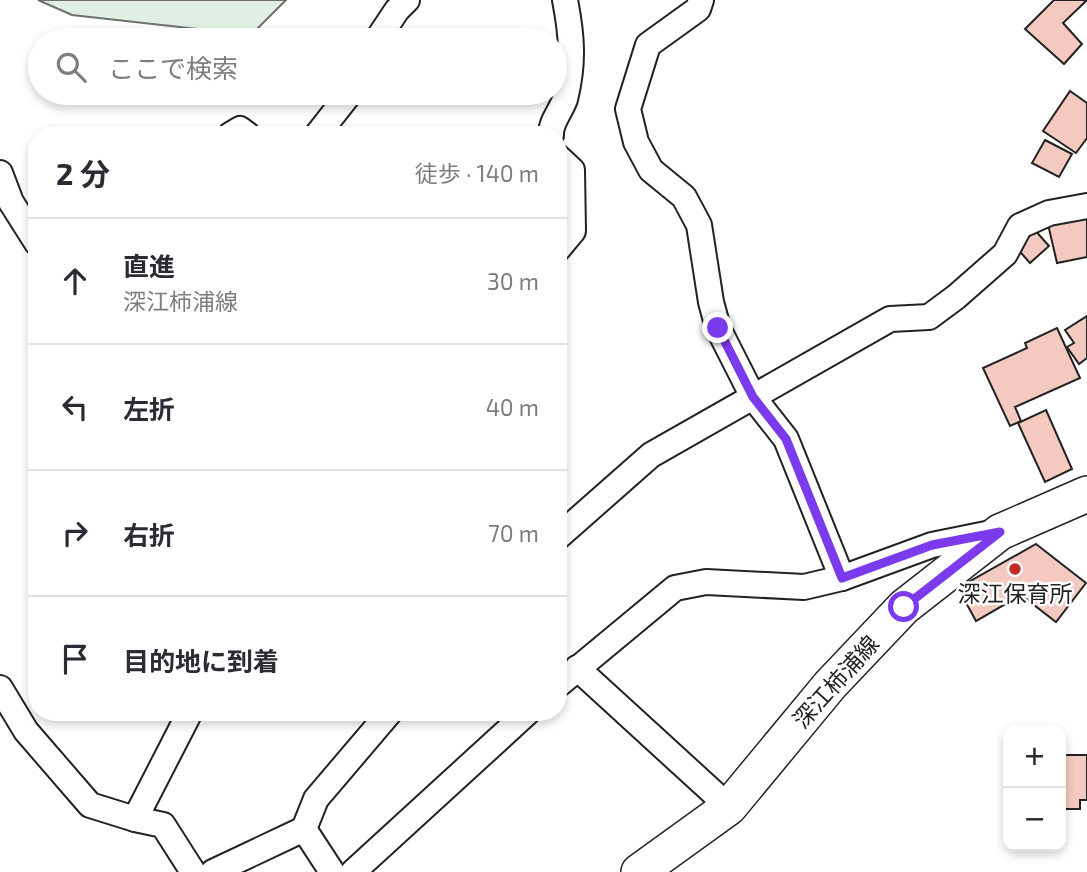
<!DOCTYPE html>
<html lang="ja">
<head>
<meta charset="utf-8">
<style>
  body { margin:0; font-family:"Exo 2","Noto Sans JP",sans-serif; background:#f7f7f7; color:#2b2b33 }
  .controls { position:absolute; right:21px; bottom:21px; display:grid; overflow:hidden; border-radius:14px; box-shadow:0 4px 10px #0003 }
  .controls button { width:63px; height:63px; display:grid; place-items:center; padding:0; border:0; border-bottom:2px solid #e1e1e2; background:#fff; color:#2b2b33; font:35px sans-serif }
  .stop { position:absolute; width:21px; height:21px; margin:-16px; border:5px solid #7c3aed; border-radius:50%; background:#fff }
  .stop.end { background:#7c3aed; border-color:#fff; box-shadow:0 2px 7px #0008 }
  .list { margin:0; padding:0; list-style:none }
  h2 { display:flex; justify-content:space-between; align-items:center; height:91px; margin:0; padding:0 28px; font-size:30px }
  h2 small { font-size:23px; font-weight:400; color:#7c7c81 }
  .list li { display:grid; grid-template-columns:46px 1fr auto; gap:21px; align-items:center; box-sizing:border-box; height:126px; padding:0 28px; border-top:2px solid #e1e1e2 }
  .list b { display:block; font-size:26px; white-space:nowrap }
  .list p { margin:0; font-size:23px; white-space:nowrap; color:#7c7c81 }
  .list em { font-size:23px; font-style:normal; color:#7c7c81 }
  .icon { flex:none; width:38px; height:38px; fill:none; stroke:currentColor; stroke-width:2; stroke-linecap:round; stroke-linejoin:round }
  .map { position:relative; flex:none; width:1087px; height:872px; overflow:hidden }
  .search { position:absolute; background:#fff; box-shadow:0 4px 10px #0003; left:28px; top:28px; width:539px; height:77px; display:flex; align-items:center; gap:18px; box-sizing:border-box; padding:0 24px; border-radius:38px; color:#7c7c81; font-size:26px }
  .panel { position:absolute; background:#fff; box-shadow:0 4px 10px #0003; left:28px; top:126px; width:539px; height:595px; border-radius:28px }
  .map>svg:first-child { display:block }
  .green { fill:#e0efe3; stroke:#6f6f6f; stroke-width:2 }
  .building { fill:#f3c9c0; stroke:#222; stroke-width:2 }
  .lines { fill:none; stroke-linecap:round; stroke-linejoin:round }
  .minor-casing { stroke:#222; stroke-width:28 }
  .secondary-casing { stroke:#222; stroke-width:38 }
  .minor { stroke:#fff; stroke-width:24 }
  .secondary { stroke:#fff; stroke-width:35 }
  .route { stroke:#7c3aed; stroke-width:9 }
  .poi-dot { fill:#c62828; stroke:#fff; stroke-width:2.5 }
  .labels { text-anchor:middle; stroke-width:5; stroke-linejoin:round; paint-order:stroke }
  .poi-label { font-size:23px; fill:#222; stroke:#fff }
  .street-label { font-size:23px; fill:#222; stroke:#fff }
</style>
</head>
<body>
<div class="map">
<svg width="1087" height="872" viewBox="0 0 1087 872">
  <rect width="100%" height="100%" fill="#fff"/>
  <path class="green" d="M38,0H286L251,35L72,15Z"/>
  <g class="building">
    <path d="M1054,0H1087L1063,23L1082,44L1064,64L1025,29Z"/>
    <path d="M1070,91L1087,103V138L1076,153L1043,131Z"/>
    <path d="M1045,140L1072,154L1059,177L1032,163Z"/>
    <path d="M1087,211V257L1057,263L1047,220Z"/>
    <path d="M1033,228L1049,246L1030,263L1014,245Z"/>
    <path d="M1087,316V358L1079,364L1067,347L1074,343L1065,330Z"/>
    <path d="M1057,328L1080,378L1015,407L1021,421L1010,426L983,368L1027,348L1025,343Z"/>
    <path d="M1046,410L1072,469L1045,482L1018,423Z"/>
    <path d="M1036,544L1086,583L1056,622L1021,595L976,621L958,588Z"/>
    <path d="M1061,755H1087V800H1080V809H1061Z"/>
  </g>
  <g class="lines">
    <defs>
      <g id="minor">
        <path d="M701,0L698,9L648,45L628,109L636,142L651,170L684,197L699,225L711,302L718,328L753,397L786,439L842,578"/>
        <path d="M377,40L397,10L407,0"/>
        <path d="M230,135L240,129L248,135"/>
        <path d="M317,135L350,93"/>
        <path d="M551,135C550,123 561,111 565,99C574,63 572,36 565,0"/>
        <path d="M558,157L572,170L573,231L558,249"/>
        <path d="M0,173L11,202L37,243"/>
        <path d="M558,537L651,455L890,319L929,317L956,297L1005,254L1020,226L1049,213L1087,206"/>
        <path d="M577,668L729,807"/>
        <path d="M558,685L675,588L706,582L804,587L842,578L932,545L996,532"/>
        <path d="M0,688L26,731L90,805L135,819L190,712"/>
        <path d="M135,819L163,825L193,872"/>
        <path d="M304,829L316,799L390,712"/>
        <path d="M213,872L304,829L332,872"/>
        <path d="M353,872L528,712"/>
      </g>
      <path id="secondary" d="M639,872L729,807L830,685L904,607L1000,532L1087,494"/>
    </defs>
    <use href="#minor" class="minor-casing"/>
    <use href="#secondary" class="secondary-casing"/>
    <use href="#minor" class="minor"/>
    <use href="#secondary" class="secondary"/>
  </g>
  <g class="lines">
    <path class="route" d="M718,328L753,397L786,439L842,578L932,545L1000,532L904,607"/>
  </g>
  <circle class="poi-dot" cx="1015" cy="569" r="7"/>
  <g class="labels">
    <g class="poi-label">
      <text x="1015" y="602">深江保育所</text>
    </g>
    <g class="street-label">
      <text transform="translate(836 682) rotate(-48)" y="8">深江柿浦線</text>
    </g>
  </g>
</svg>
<div class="controls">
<button>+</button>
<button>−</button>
</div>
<div class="stop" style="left:904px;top:607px"></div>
<div class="stop end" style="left:718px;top:328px"></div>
<div class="search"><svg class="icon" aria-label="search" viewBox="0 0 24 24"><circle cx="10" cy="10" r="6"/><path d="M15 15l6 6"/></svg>ここで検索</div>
<section class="panel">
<h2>2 分<small>徒歩 · 140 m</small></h2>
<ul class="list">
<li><svg class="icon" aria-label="ahead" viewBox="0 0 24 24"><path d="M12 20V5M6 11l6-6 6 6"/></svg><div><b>直進</b><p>深江柿浦線</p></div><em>30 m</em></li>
<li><svg class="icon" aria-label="left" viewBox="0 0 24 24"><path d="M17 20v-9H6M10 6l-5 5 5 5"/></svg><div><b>左折</b></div><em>40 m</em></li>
<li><svg class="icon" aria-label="right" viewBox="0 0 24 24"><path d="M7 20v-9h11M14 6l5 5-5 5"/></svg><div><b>右折</b></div><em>70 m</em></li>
<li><svg class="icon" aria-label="arrive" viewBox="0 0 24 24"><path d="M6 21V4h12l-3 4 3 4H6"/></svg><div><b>目的地に到着</b></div></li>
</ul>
</section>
</div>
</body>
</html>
